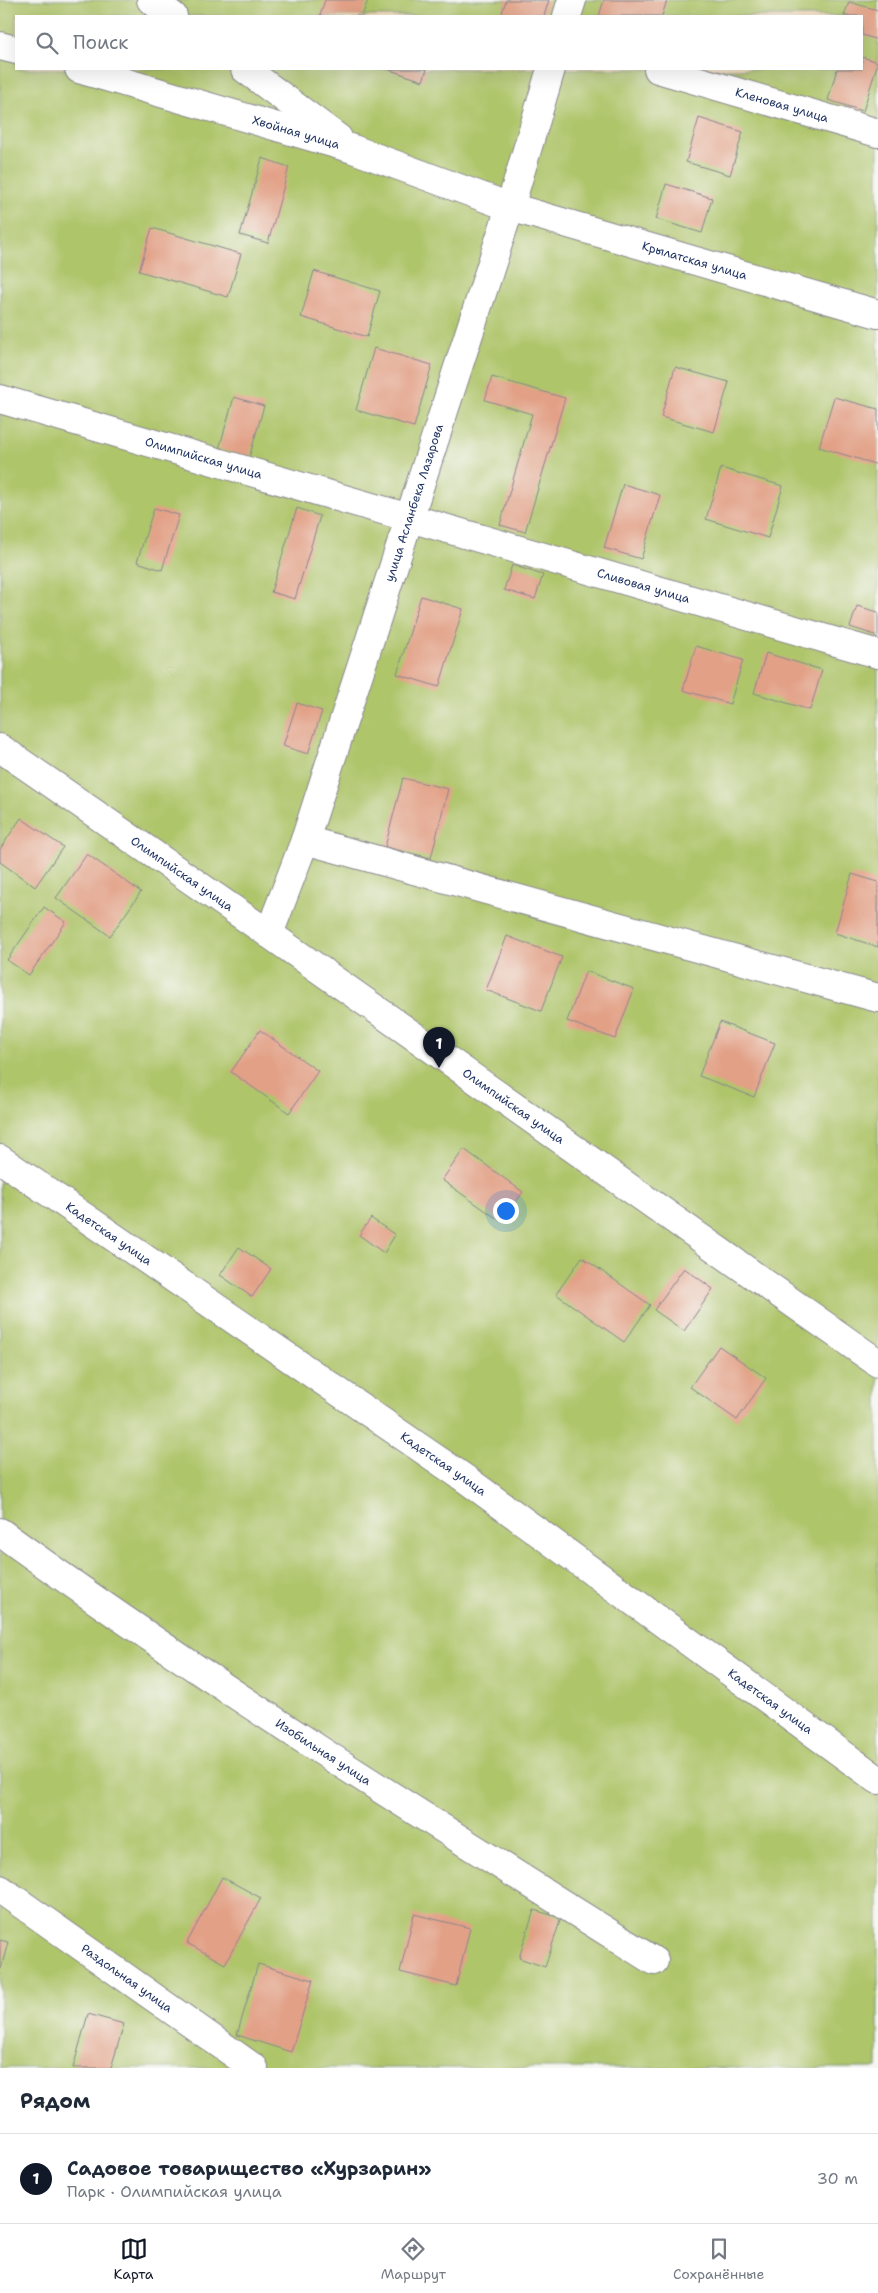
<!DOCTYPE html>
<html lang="ru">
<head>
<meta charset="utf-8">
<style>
  body { margin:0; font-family:"Shantell Sans",sans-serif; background:#f6f6f7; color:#1f2937 }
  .you { position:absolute; left:505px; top:1210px; width:18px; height:18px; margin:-12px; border:4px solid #fff; border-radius:50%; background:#1a73e8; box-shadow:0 0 0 8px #1a73e833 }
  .badge { display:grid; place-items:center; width:32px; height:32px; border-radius:50%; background:#111827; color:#fff; font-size:16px; font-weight:700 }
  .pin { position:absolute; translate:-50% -41px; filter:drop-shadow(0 1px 2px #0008) }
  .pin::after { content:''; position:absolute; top:26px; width:18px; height:15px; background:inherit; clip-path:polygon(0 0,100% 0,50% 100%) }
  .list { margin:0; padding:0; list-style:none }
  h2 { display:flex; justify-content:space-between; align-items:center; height:65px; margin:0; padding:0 20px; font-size:21px }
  h2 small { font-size:16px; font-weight:400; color:#747a83 }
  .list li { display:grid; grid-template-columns:32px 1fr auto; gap:15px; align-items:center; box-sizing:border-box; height:90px; padding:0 20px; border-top:1px solid #e0e1e3 }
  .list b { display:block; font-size:19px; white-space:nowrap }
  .list p { margin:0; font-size:16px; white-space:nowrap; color:#747a83 }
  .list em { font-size:16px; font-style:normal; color:#747a83 }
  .icon { flex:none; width:28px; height:28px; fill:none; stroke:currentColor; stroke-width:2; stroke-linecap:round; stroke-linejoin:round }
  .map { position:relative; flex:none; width:878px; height:2068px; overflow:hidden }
  .search { position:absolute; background:#fff; box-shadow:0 5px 20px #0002; left:15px; right:15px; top:15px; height:55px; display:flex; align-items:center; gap:12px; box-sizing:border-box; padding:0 18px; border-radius:0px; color:#747a83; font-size:19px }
  .sheet { height:155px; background:#fff }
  nav { display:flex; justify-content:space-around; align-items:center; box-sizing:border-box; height:70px; border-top:1px solid #e0e1e3; background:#fff; font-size:14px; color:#747a83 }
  nav a { display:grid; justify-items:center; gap:2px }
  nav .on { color:#111827 }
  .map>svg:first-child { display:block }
  .garden { fill:#afc56a; stroke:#657a64; fill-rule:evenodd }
  .building { fill:#e2a086 }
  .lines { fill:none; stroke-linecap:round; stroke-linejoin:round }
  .minor-casing { stroke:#87858d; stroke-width:30 }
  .minor { stroke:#fff; stroke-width:28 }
  .labels { text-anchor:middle; stroke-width:4; stroke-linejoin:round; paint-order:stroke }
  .street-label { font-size:12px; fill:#1b2f5e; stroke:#f6f6f2 }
</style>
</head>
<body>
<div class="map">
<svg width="878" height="2068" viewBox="0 0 878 2068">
  <rect width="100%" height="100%" fill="#f6f6f2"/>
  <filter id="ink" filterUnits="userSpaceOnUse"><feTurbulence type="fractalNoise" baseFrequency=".02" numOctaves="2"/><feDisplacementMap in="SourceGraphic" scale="10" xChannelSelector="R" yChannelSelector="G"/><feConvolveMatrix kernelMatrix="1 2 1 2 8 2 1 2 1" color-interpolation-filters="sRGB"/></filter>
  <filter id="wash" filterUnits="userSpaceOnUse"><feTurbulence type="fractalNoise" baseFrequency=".0096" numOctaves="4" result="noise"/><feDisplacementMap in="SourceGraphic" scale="20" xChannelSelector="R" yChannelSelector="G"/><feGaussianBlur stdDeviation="1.12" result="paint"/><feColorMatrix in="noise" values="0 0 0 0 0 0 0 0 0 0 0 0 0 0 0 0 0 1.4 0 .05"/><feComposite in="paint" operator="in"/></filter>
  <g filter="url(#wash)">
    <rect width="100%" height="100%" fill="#f3dbbc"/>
    <path class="garden" d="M0,0H878V2068H0ZM16,16H862V69H16Z"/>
    <g id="blocks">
      <g class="building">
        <path d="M325,0H368L362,16H320Z"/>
        <path d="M506,0H549L544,16H501Z"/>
        <path d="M604,0H667L662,16H599Z"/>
        <path d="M849,2L878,10V40L862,35V16H844Z"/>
        <path d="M862,57L878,62L863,111L828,100L837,69H862Z"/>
        <path d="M387,69H427L423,81Z"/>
        <path d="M699,118L743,132L730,175L686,162Z"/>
        <path d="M262,158L289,167L268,243L240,235Z"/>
        <path d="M666,184L712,198L702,233L656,219Z"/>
        <path d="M152,228L241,254L228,297L139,271Z"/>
        <path d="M314,271L380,291L367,337L301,317Z"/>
        <path d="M374,348L432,365L414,427L356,410Z"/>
        <path d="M675,367L729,382L714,432L661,417Z"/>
        <path d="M492,377L565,398L525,532L500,525L532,414L485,400Z"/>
        <path d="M234,397L264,406L249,458L219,449Z"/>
        <path d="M834,397L878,409V465L819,447Z"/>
        <path d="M721,468L783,486L768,538L706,519Z"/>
        <path d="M623,484L660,495L641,559L604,548Z"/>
        <path d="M154,508L179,515L162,570L137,562Z"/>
        <path d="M297,508L320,516L295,599L271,592Z"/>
        <path d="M512,565L543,575L535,599L504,590Z"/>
        <path d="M421,596L463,609L439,687L397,674Z"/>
        <path d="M857,606L878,612V636L850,627Z"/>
        <path d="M696,646L743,660L730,704L683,690Z"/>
        <path d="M766,653L822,670L810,710L754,693Z"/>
        <path d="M297,703L322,711L308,754L283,746Z"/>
        <path d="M403,778L448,789L431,858L385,847Z"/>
        <path d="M21,818L63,847L35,887L0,862V849Z"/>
        <path d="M87,854L141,892L110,936L56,898Z"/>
        <path d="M852,874L878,882V947L835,933Z"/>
        <path d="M44,907L66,922L29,975L7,960Z"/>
        <path d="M507,936L562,957L541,1011L486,990Z"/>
        <path d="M586,971L634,989L615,1039L567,1021Z"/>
        <path d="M720,1022L775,1043L754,1097L699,1076Z"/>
        <path d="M260,1030L318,1071L289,1113L231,1072Z"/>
        <path d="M464,1149L523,1192L502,1222L442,1180Z"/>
        <path d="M371,1218L395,1235L384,1253L359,1235Z"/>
        <path d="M239,1247L271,1269L252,1297L220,1275Z"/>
        <path d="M582,1257L650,1305L624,1342L556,1294Z"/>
        <path d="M684,1268L713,1289L684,1331L654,1310Z"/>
        <path d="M719,1346L766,1378L737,1420L690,1387Z"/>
        <path d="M222,1877L261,1898L225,1964L187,1943Z"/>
        <path d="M534,1910L561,1918L545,1967L519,1958Z"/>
        <path d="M414,1914L470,1928L456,1986L400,1972Z"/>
        <path d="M0,1940L8,1942L1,1969H0Z"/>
        <path d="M258,1964L313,1980L291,2052L237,2035Z"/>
        <path d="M88,2014L124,2024L111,2068H73Z"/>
      </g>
    </g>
  </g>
  <g filter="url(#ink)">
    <use href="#blocks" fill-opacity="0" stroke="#87858d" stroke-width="1"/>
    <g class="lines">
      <defs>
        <g id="minor">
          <path d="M151,0L173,16"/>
          <path d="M567,16L572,0"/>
          <path d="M0,46L16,50"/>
          <path id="s1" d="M79,69L353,149L510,207L878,314"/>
          <path d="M245,69L338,138"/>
          <path id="s2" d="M658,69L878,133"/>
          <path id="s3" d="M0,399L878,654"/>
          <path id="s4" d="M0,748L269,934L878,1363"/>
          <path d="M305,840L878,998"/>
          <path id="s5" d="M269,934L305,840L510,207L551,69"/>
          <path id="s6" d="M0,1159L467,1480L878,1780"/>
          <path id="s7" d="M0,1532C211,1685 433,1823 654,1961"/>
          <path id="s8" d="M0,1889L254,2068"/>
        </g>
      </defs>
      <use href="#minor" class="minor-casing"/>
      <use href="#minor" class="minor"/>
    </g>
  </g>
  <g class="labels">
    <g class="street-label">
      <text dy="4" stroke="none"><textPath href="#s2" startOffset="129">Кленовая улица</textPath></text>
      <text dy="4" stroke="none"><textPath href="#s1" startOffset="226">Хвойная улица</textPath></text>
      <text dy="4" stroke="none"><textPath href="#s1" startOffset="645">Крылатская улица</textPath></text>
      <text dy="4" stroke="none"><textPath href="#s3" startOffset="212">Олимпийская улица</textPath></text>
      <text dy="4" stroke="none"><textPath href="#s5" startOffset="455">улица Асланбека Лазарова</textPath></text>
      <text dy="4" stroke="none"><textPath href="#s3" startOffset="670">Сливовая улица</textPath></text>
      <text dy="4" stroke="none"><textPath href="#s4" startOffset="221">Олимпийская улица</textPath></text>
      <text dy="4" stroke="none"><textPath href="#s4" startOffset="626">Олимпийская улица</textPath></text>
      <text dy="4" stroke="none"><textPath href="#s6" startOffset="132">Кадетская улица</textPath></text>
      <text dy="4" stroke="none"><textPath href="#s6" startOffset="538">Кадетская улица</textPath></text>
      <text dy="4" stroke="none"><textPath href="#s6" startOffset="942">Кадетская улица</textPath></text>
      <text dy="4" stroke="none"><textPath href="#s7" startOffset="391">Изобильная улица</textPath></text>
      <text dy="4" stroke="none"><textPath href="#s8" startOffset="155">Раздольная улица</textPath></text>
    </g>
  </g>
</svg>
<div class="you"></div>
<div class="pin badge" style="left:439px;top:1068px">1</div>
<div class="search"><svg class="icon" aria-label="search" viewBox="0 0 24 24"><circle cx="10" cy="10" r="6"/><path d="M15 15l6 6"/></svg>Поиск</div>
</div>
<section class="sheet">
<h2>Рядом<small></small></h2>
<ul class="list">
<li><span class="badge">1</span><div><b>Садовое товарищество «Хурзарин»</b><p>Парк · Олимпийская улица</p></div><em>30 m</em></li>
</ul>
</section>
<nav>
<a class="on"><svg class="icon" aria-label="map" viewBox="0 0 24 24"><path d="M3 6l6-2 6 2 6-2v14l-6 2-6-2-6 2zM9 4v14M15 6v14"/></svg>Карта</a>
<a><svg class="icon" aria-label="directions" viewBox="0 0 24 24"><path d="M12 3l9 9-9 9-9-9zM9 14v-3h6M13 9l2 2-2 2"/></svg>Маршрут</a>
<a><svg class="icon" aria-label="saved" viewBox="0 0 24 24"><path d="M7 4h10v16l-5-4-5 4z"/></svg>Сохранённые</a>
</nav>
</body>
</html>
